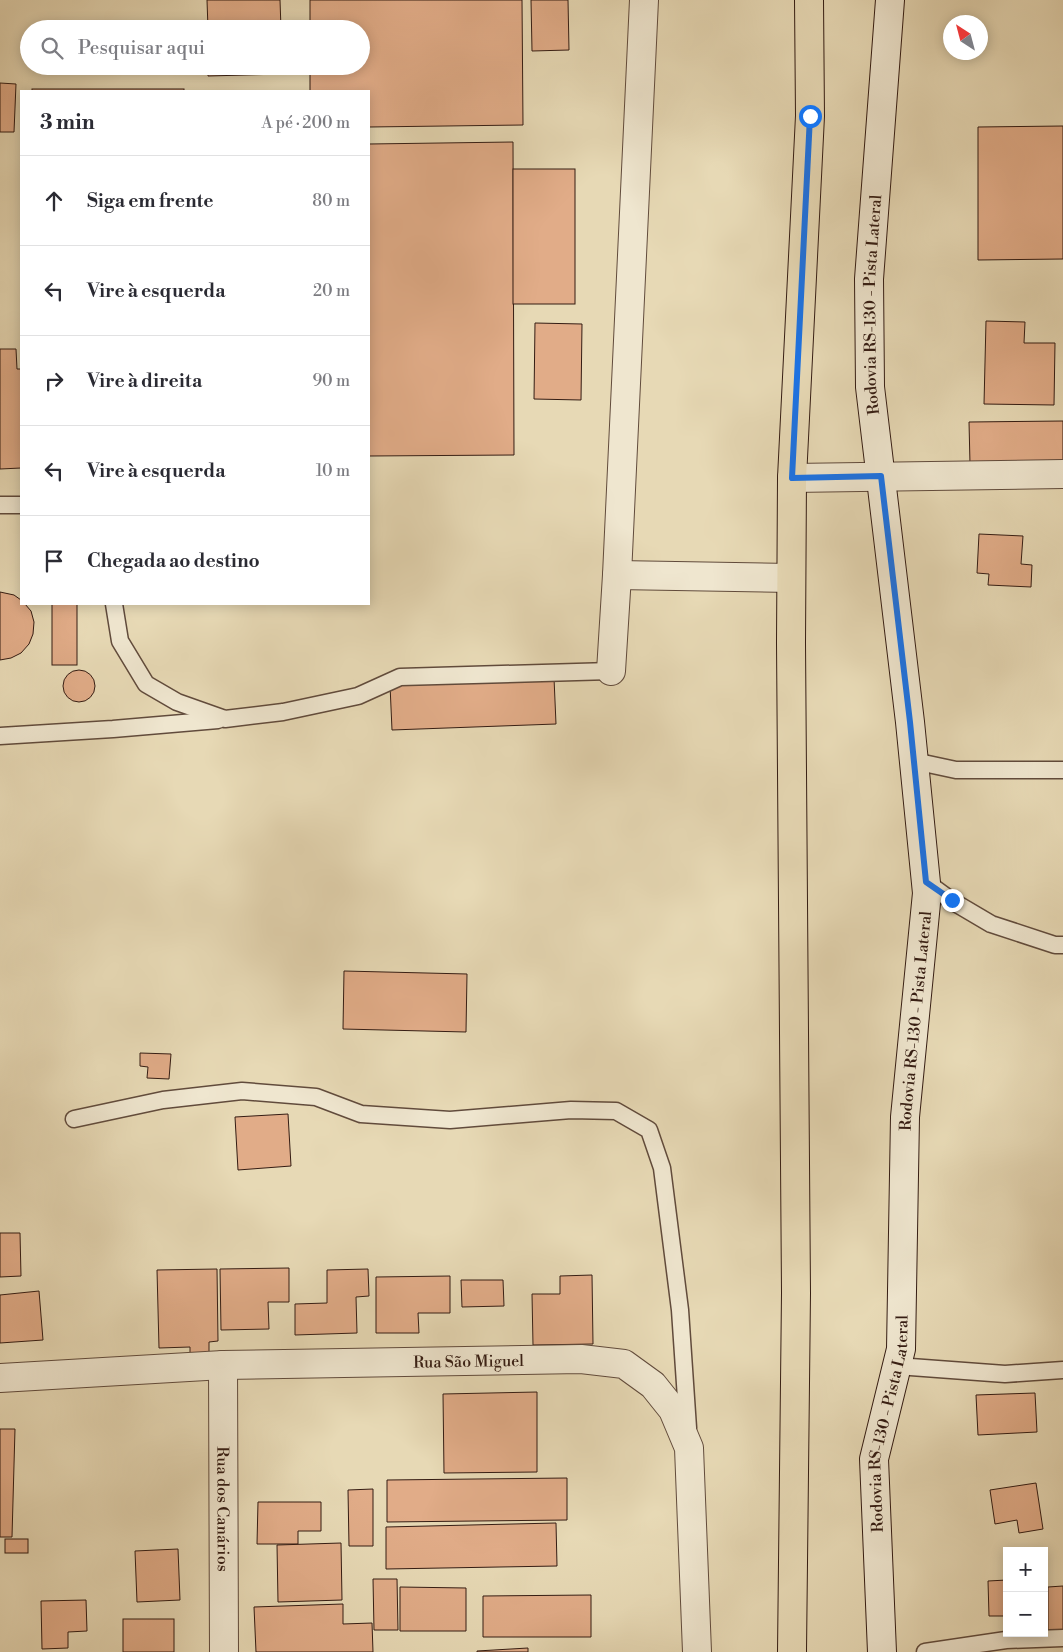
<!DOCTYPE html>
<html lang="pt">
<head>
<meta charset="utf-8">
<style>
  body { margin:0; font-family:"Libre Bodoni",serif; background:#f2f2f3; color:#2b2b33 }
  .controls { position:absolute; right:15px; bottom:15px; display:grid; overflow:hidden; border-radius:0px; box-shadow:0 2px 12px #0003 }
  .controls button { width:45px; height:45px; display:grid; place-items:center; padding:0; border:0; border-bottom:1px solid #e1e1e2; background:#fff; color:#2b2b33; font:25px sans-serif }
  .compass { position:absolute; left:943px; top:15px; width:45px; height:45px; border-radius:50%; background:#fff; box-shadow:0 2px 12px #0003; rotate:324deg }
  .stop { position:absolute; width:15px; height:15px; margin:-11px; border:4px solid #1a73e8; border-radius:50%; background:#fff }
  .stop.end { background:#1a73e8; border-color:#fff; box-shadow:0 1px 5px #0008 }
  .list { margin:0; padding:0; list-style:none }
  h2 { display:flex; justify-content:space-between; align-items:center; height:65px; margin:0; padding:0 20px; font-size:21px }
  h2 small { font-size:16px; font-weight:400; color:#7c7c81 }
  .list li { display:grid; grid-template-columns:32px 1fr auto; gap:15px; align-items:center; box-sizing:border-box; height:90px; padding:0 20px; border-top:1px solid #e1e1e2 }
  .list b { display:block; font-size:19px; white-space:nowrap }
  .list em { font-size:16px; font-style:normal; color:#7c7c81 }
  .icon { flex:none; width:28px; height:28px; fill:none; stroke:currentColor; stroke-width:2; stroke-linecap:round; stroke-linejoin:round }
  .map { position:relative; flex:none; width:1063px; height:1652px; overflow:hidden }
  .search { position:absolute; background:#fff; box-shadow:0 2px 12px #0003; left:20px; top:20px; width:350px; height:55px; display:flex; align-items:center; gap:12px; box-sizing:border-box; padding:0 18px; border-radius:28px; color:#7c7c81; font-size:19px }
  .panel { position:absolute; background:#fff; box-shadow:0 2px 12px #0003; left:20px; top:90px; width:350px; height:515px; border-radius:0px }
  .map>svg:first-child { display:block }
  .building { fill:#e1ac88; stroke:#341c13 }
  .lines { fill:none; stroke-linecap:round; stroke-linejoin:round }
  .lane-casing { stroke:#614b3c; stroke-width:19 }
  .street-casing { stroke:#614b3c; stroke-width:30 }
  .secondary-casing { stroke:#341c13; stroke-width:30 }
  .primary-casing { stroke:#341c13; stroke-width:30 }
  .lane { stroke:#efe6cf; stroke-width:16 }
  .street { stroke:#efe6cf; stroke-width:28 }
  .secondary { stroke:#efe6cf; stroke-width:28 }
  .primary { stroke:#e7d9b5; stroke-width:28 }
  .route { stroke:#1a73e8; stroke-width:6 }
  .labels { text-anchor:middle; stroke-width:4.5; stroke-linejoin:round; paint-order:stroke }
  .street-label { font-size:16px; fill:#341c13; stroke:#efe6cf }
</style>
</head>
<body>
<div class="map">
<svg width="1063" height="1652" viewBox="0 0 1063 1652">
  <rect width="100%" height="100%" fill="#e7d9b5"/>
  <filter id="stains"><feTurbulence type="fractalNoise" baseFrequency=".004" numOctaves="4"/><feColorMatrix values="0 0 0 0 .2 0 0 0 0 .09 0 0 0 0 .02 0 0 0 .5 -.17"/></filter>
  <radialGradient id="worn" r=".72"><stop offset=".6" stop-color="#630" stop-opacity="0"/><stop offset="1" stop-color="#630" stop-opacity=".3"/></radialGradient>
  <g class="building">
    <path d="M207,0H280L281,29H208Z"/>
    <path d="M310,0H522L523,125L369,127V91H310V66H361V29H310Z"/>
    <path d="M531,0H568L569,50L532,51Z"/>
    <path d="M208,66H281L282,74L208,76Z"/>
    <path d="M0,83L16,84L14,132H0Z"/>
    <rect x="32" y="89" width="152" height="2"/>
    <path d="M1063,126V259L978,260V127Z"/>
    <path d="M513,142L514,455L369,456V144Z"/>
    <rect x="513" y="169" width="62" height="135"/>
    <path d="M986,321L1025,322L1024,343H1055L1054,405L984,404Z"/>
    <path d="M535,323L582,324L581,400L534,399Z"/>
    <path d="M0,349H16L17,369H21V468L0,469Z"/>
    <path d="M1063,421V463L970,464L969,422Z"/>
    <path d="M979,534L1023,536L1021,564L1032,565L1031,587L988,585L989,574L977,573Z"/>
    <path d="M0,592L14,595L21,600V604H25L31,611L34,622L33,634L29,644L21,653L11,658L0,660Z"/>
    <rect x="52" y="604" width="25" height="61"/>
    <circle cx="79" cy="686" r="16"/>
    <path d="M554,678L556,724L392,730L390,685Z"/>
    <path d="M344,971L467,974L466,1032L343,1029Z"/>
    <path d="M140,1053L171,1054L169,1079L147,1078L148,1067L140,1066Z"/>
    <path d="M288,1114L291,1166L238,1170L235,1117Z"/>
    <path d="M0,1233H20L21,1276L0,1277Z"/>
    <path d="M289,1268V1302H268L269,1329L221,1330L220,1269Z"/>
    <path d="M217,1269L218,1341L209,1342V1355H190V1347L159,1348L157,1270Z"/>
    <path d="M368,1269L369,1296L356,1297L357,1333L295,1335V1304L327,1303V1270Z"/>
    <path d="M592,1275L593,1344L533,1345L532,1294H560V1276Z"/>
    <path d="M450,1276V1313H418L419,1333H376V1277Z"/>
    <path d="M461,1280H503L504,1306L462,1307Z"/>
    <path d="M39,1291L43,1340L0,1343V1295Z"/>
    <path d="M537,1392V1472L444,1473L443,1394Z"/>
    <path d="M1035,1393L1037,1432L978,1435L976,1395Z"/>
    <path d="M0,1429H15L12,1537H0Z"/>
    <path d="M567,1478V1520L387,1522V1480Z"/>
    <path d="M1036,1483L1043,1529L1019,1533L1017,1520L995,1524L990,1490Z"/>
    <path d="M373,1489V1546H349L348,1490Z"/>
    <path d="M258,1502H321V1531H298V1544H257Z"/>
    <path d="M556,1523L557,1566L386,1569V1527Z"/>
    <rect x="5" y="1539" width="23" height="14"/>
    <path d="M341,1543L342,1600L278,1602L277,1545Z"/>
    <path d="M178,1549L180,1600L137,1602L135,1551Z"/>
    <path d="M373,1579H397L398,1630H374Z"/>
    <path d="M1007,1580V1616H989L988,1581Z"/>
    <path d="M1063,1586V1631H1048V1587Z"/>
    <path d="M400,1587L466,1588V1631H400Z"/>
    <path d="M591,1595V1637H483V1596Z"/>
    <path d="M86,1600L87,1631L68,1632V1648L42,1649L41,1601Z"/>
    <path d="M343,1604V1624L372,1623L373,1652H256L254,1607Z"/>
    <rect x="123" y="1619" width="51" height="33"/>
    <path d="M528,1648V1652H477V1651Z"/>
  </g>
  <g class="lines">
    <defs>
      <g id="lane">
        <path d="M0,505H21"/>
        <path d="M114,604L120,641L146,684L177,702L225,719L283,712L358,696L400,677L611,671"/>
        <path d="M0,736L113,729L218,720"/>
        <path d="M914,761L956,770H1063"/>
        <path d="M926,882L952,901L991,924L1055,945H1063"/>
        <path d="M74,1119L163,1100L242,1091L316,1097L361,1114L450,1120L571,1110L616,1111L649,1130L662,1168L680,1310L688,1428"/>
        <path d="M897,1366L1005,1374L1063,1370"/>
        <path d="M925,1652L1006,1640L1063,1638"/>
      </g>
      <g id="street">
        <path d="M792,478L1063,474"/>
        <path d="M617,575L791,578"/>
        <path d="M611,671L617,575L644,0"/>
        <path id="s1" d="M223,1365L224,1652"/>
        <path id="s2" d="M0,1378L223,1365L581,1359L624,1364L653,1385L673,1410L689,1448L697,1652"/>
      </g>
      <g id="secondary">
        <path id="s3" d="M882,1652L874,1459L901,1349L905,1117L927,893L910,722L870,387L869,279L890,0"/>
      </g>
      <path id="primary" d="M792,1652L796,1293L791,643L792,478L810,116L809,0"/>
    </defs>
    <use href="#lane" class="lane-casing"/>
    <use href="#street" class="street-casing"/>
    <use href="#secondary" class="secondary-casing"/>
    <use href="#primary" class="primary-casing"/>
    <use href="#lane" class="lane"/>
    <use href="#street" class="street"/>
    <use href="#secondary" class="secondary"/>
    <use href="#primary" class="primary"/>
  </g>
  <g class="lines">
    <path class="route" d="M810,116L792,478L881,476L910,722L926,882L952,900"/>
  </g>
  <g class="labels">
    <g class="street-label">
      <text dy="6" stroke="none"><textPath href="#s3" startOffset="1355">Rodovia RS-130 - Pista Lateral</textPath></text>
      <text dy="6" stroke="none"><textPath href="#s3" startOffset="635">Rodovia RS-130 - Pista Lateral</textPath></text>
      <text dy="6" stroke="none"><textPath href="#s2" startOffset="469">Rua São Miguel</textPath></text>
      <text dy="6" stroke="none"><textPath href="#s3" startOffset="230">Rodovia RS-130 - Pista Lateral</textPath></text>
      <text dy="6" stroke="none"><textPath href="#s1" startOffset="144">Rua dos Canários</textPath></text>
    </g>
  </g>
  <rect width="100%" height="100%" filter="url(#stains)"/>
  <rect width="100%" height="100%" fill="url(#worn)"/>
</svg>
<div class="controls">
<button>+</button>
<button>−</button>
</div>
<svg class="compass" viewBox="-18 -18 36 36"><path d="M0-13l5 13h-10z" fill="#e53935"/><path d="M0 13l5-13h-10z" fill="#7c7c81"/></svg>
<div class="stop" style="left:810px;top:116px"></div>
<div class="stop end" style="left:952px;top:900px"></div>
<div class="search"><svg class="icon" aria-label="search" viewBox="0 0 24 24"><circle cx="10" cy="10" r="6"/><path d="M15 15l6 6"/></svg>Pesquisar aqui</div>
<section class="panel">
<h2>3 min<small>A pé · 200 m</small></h2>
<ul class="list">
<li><svg class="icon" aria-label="ahead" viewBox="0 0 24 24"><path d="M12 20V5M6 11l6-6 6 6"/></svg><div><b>Siga em frente</b></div><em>80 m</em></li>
<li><svg class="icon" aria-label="left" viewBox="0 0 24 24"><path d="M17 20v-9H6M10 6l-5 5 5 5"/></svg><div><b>Vire à esquerda</b></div><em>20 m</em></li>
<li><svg class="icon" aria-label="right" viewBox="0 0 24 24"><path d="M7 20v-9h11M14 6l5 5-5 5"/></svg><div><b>Vire à direita</b></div><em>90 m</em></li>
<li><svg class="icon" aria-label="left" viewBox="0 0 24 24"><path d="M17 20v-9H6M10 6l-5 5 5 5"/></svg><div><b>Vire à esquerda</b></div><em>10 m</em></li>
<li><svg class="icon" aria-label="arrive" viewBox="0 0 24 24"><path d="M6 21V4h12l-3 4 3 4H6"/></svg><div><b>Chegada ao destino</b></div></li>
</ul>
</section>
</div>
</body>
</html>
